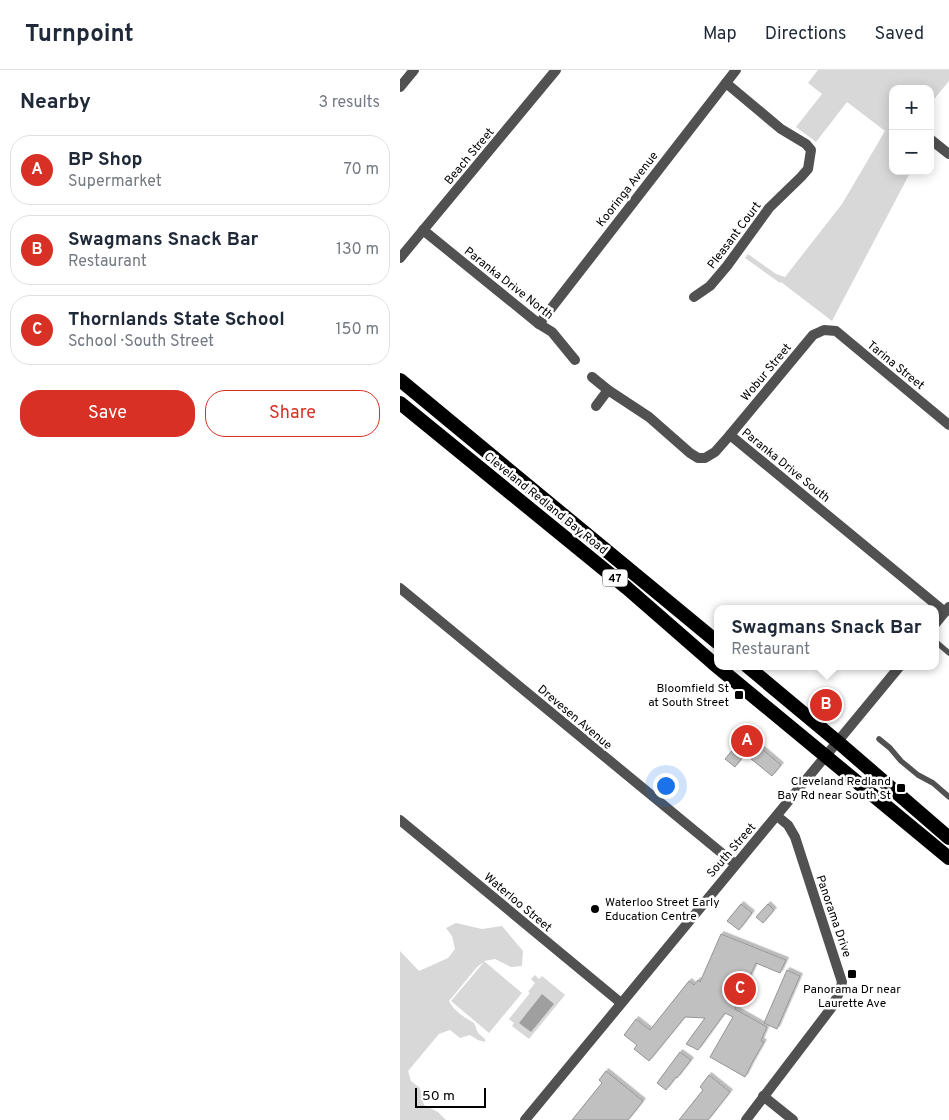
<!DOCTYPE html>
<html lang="en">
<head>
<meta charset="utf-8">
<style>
  body { margin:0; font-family:Overpass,sans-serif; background:#f2f2f3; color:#1f2937 }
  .controls { position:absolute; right:15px; top:15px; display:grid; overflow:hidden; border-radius:10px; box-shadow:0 2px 12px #0003 }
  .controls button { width:45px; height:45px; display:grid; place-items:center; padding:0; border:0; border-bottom:1px solid #e0e1e3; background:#fff; color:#1f2937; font:25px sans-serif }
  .scale { position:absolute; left:15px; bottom:12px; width:71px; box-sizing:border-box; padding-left:5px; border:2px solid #000; border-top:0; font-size:14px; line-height:18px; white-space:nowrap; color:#000; -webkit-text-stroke:4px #fff; paint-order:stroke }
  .you { position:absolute; left:265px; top:715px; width:18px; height:18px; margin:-12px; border:4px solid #fff; border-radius:50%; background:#1a73e8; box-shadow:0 0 0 8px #1a73e833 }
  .badge { display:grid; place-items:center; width:32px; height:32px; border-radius:50%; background:#d93025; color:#fff; font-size:16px; font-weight:700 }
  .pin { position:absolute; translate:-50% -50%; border:2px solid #fff; box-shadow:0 1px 5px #0006 }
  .popup { position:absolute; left:314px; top:535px; width:225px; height:65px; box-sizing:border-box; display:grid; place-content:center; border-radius:10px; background:#fff; filter:drop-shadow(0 1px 4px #0005); font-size:16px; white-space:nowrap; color:#747a83 }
  .popup b { font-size:19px; color:#1f2937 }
  .popup::after { content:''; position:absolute; left:50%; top:100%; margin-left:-10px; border:10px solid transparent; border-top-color:#fff }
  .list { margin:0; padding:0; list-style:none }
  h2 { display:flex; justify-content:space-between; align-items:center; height:65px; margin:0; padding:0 20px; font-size:21px }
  h2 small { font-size:16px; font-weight:400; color:#747a83 }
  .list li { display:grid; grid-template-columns:32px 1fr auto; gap:15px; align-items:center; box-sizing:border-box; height:70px; margin:0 10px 10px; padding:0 10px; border:1px solid #e0e1e3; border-radius:20px }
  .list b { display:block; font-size:19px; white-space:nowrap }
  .list p { margin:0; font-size:16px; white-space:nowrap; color:#747a83 }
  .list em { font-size:16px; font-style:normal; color:#747a83 }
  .actions { display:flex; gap:10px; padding:15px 20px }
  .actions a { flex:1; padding:11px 0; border:1px solid #d93025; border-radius:20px; text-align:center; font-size:18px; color:#d93025 }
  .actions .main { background:#d93025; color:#fff }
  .map { position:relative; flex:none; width:549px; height:1050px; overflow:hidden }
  header { display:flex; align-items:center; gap:30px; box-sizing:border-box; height:70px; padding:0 25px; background:#fff; border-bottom:1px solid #e0e1e3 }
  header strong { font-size:24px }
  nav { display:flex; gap:28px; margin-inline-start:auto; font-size:18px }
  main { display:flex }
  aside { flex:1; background:#fff }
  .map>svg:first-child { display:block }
  .green { fill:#d8d8d8 }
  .water { fill:#9f9f9f }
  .building { fill:#c0c0c0; stroke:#959595; filter:url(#shadow) }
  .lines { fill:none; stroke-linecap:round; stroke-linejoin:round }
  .service { stroke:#515151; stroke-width:5.5 }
  .minor { stroke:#515151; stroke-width:10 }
  .tertiary { stroke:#515151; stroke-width:10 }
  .trunk { stroke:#000; stroke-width:14 }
  .poi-dot { fill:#000; stroke:#fff; stroke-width:2 }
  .labels { text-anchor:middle; stroke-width:5; stroke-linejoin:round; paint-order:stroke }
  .shield { fill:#fff; stroke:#4c4c4c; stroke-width:1 }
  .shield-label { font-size:11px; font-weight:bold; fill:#000 }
  .street-label { font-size:12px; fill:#000; stroke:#fff }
  .poi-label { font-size:12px; fill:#000; stroke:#fff; text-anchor:end }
</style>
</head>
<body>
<header>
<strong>Turnpoint</strong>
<nav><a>Map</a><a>Directions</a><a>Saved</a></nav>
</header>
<main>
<aside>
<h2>Nearby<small>3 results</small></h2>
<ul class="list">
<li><span class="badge">A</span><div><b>BP Shop</b><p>Supermarket</p></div><em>70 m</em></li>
<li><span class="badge">B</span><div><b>Swagmans Snack Bar</b><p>Restaurant</p></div><em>130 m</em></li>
<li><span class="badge">C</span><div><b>Thornlands State School</b><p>School · South Street</p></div><em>150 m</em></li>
</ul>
<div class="actions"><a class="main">Save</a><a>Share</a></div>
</aside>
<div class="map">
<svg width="549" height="1050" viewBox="0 0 549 1050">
  <defs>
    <filter id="shadow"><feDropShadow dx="2.5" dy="-2.5" stdDeviation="0" flood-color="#0004"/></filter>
  </defs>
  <rect width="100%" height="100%" fill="#fff"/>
  <g class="green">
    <path d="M418,0H549V11L530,34V19H493V101H511L432,251L381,212L380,213L345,188L348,184L376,204L385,207L442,134L485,61L447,32L416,72L396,57L422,24L408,13Z"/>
    <path d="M56,853L82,859L102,856L123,881L122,896L111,897L95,889L84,891L122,923L89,963L51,931L84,892L77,897L49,931C55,942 64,947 74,953L78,963L85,969V972L78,970L70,965L60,968L50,960L39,964L8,1001L11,1011L20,1018L24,1035L38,1042L46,1050H0V881L19,901L48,888L55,879L52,866L46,858Z"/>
    <path d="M135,905L139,909L142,906L165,925L129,969L112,956L114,953L109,949L130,923L128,922L135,913L131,909Z"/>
  </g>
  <path class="water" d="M142,924L154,934L131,962L119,953Z"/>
  <g class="building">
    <path d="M349,660L354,664L355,673L381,695L372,706L345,684L335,697L325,689L341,670L339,668L345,661L347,663Z"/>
    <path d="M341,834L352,843L339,860L327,851Z"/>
    <path d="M368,834L374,840L363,853L356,847Z"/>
    <path d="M321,864L386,890L380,903L356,893L335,939L367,957L361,971L364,972L352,993L345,1007L310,987L333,947L325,943L298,980L286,974L305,948L285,947L249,991L234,979L237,975L224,965L236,949L250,960L289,911L294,915L298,910L300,912Z"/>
    <path d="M387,900L400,906L377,959L364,953Z"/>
    <path d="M280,982L291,990L277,1008L276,1007L266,1020L257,1013Z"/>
    <path d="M206,1001L243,1031L228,1050H172L202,1013L199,1010Z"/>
    <path d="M309,1005L330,1022L308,1050H279L303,1020L300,1017Z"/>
  </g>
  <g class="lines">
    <g class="service">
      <path d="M535,571L549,583"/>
      <path d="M479,669L490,678L501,691L518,705L533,713L549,727"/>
    </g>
    <g class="minor">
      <path d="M0,17L14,0"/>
      <path d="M530,69L549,84"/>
      <path d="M23,160L139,254L152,262L175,290"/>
      <path d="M0,188L156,0"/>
      <path d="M294,227L310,216L327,196L369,138L401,107L408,99L411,80L406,74L381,59L326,13"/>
      <path d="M139,254L336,0"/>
      <path d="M192,307L208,320L249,347L290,383L298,388H305L315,382L330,365L545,542"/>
      <path d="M196,336L208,320"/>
      <path d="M330,365L413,265L424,260L436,261L549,355"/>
      <path d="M0,518L335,794"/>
      <path d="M0,750L221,933"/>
      <path d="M363,1026L393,1050"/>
    </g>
    <g class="tertiary">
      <path d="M535,554L549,537"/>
      <path d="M125,1050L500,596"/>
      <path d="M346,1050L432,937L440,921L442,912L395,767L388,755L377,746"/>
    </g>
    <g class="trunk">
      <path d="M0,310L317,572"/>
      <path d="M0,333L227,518L313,593L549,788"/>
      <path d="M347,596L438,672L549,768"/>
    </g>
  </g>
  <g class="poi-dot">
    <rect x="334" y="620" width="10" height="10" rx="2.5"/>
    <rect x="496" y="713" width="10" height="10" rx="2.5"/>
    <circle cx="195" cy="839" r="5"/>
    <rect x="447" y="899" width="10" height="10" rx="2.5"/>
  </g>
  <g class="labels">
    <rect class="shield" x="202.5" y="499.5" width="25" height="17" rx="4"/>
    <g class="shield-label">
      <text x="215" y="512">47</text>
    </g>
    <g class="street-label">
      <text transform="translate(69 86) rotate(-50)" y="4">Beach Street</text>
      <text transform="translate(227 119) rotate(-52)" y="4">Kooringa Avenue</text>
      <text transform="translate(334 165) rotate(-53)" y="4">Pleasant Court</text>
      <text transform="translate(109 213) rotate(38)" y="4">Paranka Drive North</text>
      <text transform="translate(496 295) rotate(39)" y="4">Tarina Street</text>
      <text transform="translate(366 302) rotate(-50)" y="4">Wobur Street</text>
      <text transform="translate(386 395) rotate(39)" y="4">Paranka Drive South</text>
      <text transform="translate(146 433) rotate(39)" y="4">Cleveland Redland Bay Road</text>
      <text transform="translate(175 647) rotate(40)" y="4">Drevesen Avenue</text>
      <text transform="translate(331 780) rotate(-49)" y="4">South Street</text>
      <text transform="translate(118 832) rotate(40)" y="4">Waterloo Street</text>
      <text transform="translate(434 846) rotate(71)" y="4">Panorama Drive</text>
    </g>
    <g class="poi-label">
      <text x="329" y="622">Bloomfield St<tspan x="329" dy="14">at South Street</tspan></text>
      <text x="491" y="715">Cleveland Redland<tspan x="491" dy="14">Bay Rd near South St</tspan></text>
      <text x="205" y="836" text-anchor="start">Waterloo Street Early<tspan x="205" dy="14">Education Centre</tspan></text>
      <text x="452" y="923" text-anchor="middle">Panorama Dr near<tspan x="452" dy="14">Laurette Ave</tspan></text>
    </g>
  </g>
</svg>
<div class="controls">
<button>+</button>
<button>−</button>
</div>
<div class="scale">50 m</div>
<div class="you"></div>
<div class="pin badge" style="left:347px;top:671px">A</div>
<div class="pin badge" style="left:426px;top:635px">B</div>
<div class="popup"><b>Swagmans Snack Bar</b>Restaurant</div>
<div class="pin badge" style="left:340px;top:919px">C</div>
</div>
</main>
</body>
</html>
